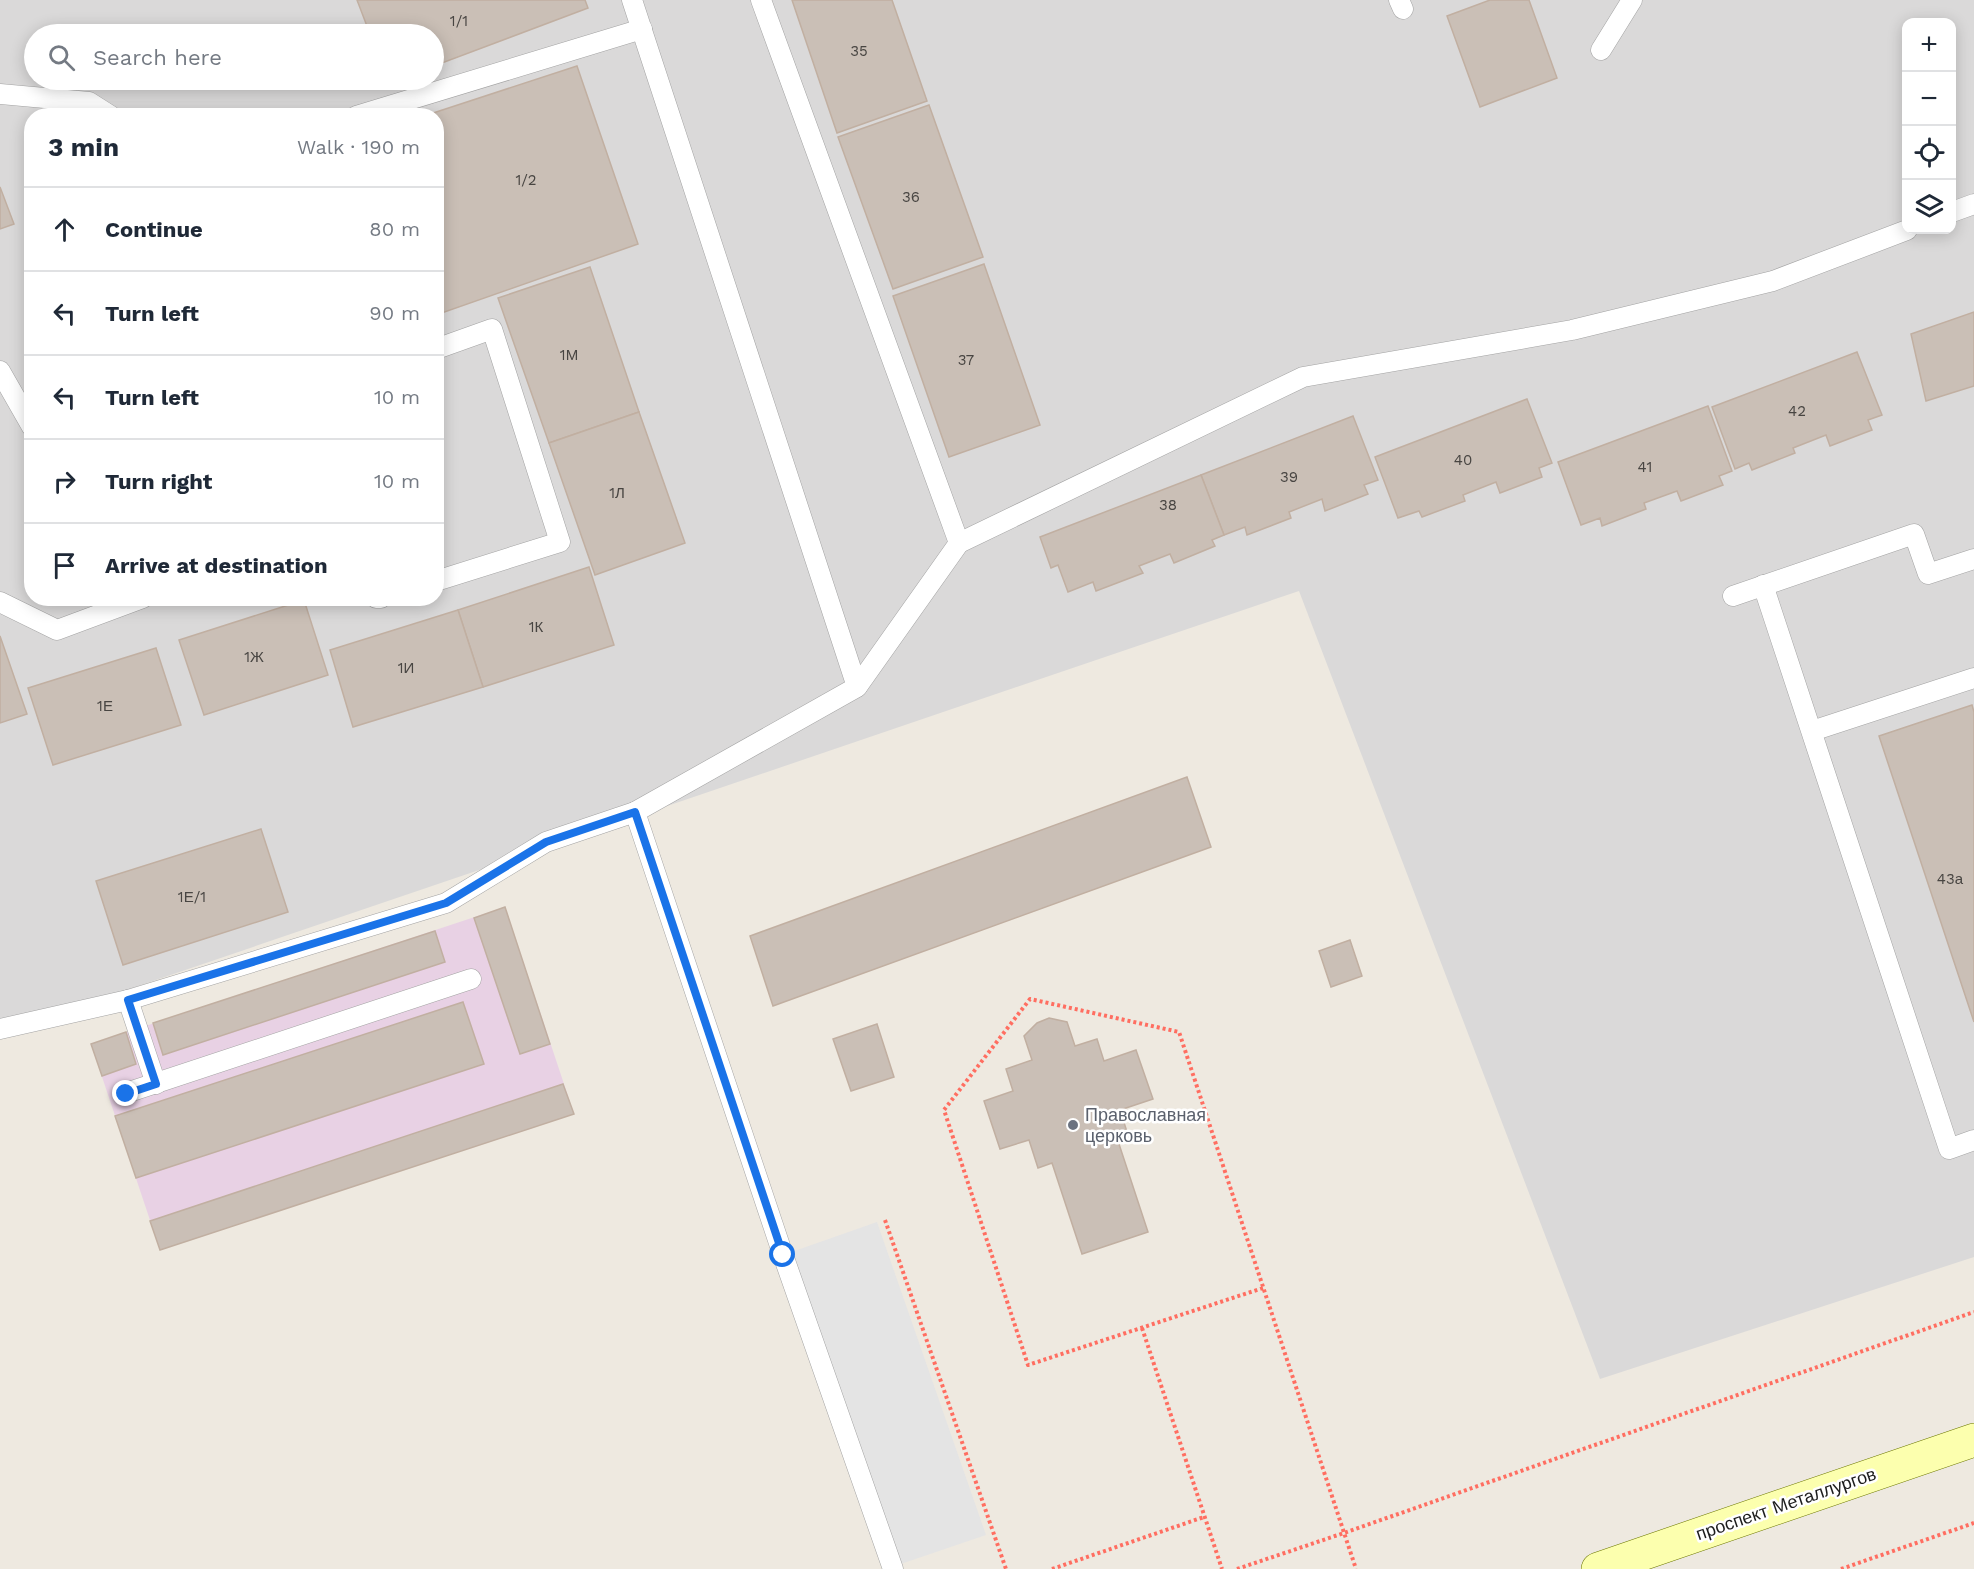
<!DOCTYPE html>
<html lang="en">
<head>
<meta charset="utf-8">
<style>
  body { margin:0; font-family:"Work Sans",sans-serif; background:#f6f6f7; color:#1f2937 }
  .controls { position:absolute; right:18px; top:18px; display:grid; overflow:hidden; border-radius:12px; box-shadow:0 3px 15px #0003 }
  .controls button { width:54px; height:54px; display:grid; place-items:center; padding:0; border:0; border-bottom:2px solid #e0e1e3; background:#fff; color:#1f2937; font:30px sans-serif }
  .stop { position:absolute; width:18px; height:18px; margin:-14px; border:4px solid #1a73e8; border-radius:50%; background:#fff }
  .stop.end { background:#1a73e8; border-color:#fff; box-shadow:0 2px 6px #0008 }
  .list { margin:0; padding:0; list-style:none }
  h2 { display:flex; justify-content:space-between; align-items:center; height:78px; margin:0; padding:0 24px; font-size:26px }
  h2 small { font-size:20px; font-weight:400; color:#747a83 }
  .list li { display:grid; grid-template-columns:39px 1fr auto; gap:18px; align-items:center; box-sizing:border-box; height:84px; padding:0 24px; border-top:2px solid #e0e1e3 }
  .list b { display:block; font-size:22px; white-space:nowrap }
  .list em { font-size:20px; font-style:normal; color:#747a83 }
  .icon { flex:none; width:33px; height:33px; fill:none; stroke:currentColor; stroke-width:2; stroke-linecap:round; stroke-linejoin:round }
  .map { position:relative; flex:none; width:1974px; height:1569px; overflow:hidden }
  .search { position:absolute; background:#fff; box-shadow:0 3px 15px #0003; left:24px; top:24px; width:420px; height:66px; display:flex; align-items:center; gap:15px; box-sizing:border-box; padding:0 21px; border-radius:33px; color:#747a83; font-size:22px }
  .panel { position:absolute; background:#fff; box-shadow:0 3px 15px #0003; left:24px; top:108px; width:420px; height:498px; border-radius:24px }
  .map>svg:first-child { display:block }
  .residential { fill:#dad9d9; fill-rule:evenodd }
  .industrial { fill:#e8d1e4 }
  .parking { fill:#e4e4e4 }
  .building { fill:#cabfb6; stroke:#c1afa1; stroke-width:1.5 }
  .lines { fill:none; stroke-linecap:round; stroke-linejoin:round }
  .service-casing { stroke:#a3a3a3; stroke-width:21 }
  .secondary-casing { stroke:#6b7600; stroke-width:34 }
  .path { stroke:#ff6e61; stroke-width:4; stroke-dasharray:3 3; stroke-linecap:butt }
  .service { stroke:#fff; stroke-width:20 }
  .secondary { stroke:#fcffae; stroke-width:33 }
  .route { stroke:#1a73e8; stroke-width:8 }
  .worship-dot { fill:#6b7280; stroke:#fff; stroke-width:2 }
  .labels { text-anchor:middle; stroke-width:5; stroke-linejoin:round; paint-order:stroke }
  .number-label { font-size:15px; fill:#484542 }
  .worship-label { font-size:18px; fill:#5b616d; stroke:#fff; text-anchor:start }
  .street-label { font-size:18px; fill:#1c1c1c; stroke:#fff }
</style>
</head>
<body>
<div class="map">
<svg width="1974" height="1569" viewBox="0 0 1974 1569">
  <rect width="100%" height="100%" fill="#eee9e0"/>
  <path class="residential" d="M0,0H1974V1257L1600,1379L1299,591L0,1033ZM1906,22H1952V230H1906ZM34,34H434V80H34ZM32,116H436V598H32Z"/>
  <path class="industrial" d="M505,907L574,1114L160,1250L91,1044Z"/>
  <path class="parking" d="M877,1222L986,1535L892,1567L783,1255Z"/>
  <g class="building">
    <path d="M357,0H585L588,8L434,66V34H370Z"/>
    <path d="M792,0H892L927,101L837,133Z"/>
    <path d="M1490,0H1529L1557,78L1480,107L1447,16Z"/>
    <path d="M577,66L638,244L436,315V116H424Z"/>
    <path d="M929,105L983,257L893,289L838,137Z"/>
    <path d="M0,187L14,224L0,229Z"/>
    <path d="M984,264L1040,425L949,457L893,296Z"/>
    <path d="M590,267L639,412L549,443L498,298Z"/>
    <path d="M1974,312V386L1926,401L1911,334Z"/>
    <path d="M1857,352L1882,415L1868,420L1872,430L1830,446L1826,435L1793,448L1795,453L1752,470L1749,463L1735,469L1712,407Z"/>
    <path d="M1527,399L1552,463L1539,468L1542,477L1500,493L1496,482L1463,495L1465,501L1422,517L1419,511L1398,518L1375,457Z"/>
    <path d="M1708,406L1732,471L1719,476L1723,485L1681,501L1677,491L1644,503L1646,509L1602,526L1600,518L1581,525L1558,462Z"/>
    <path d="M639,412L685,543L595,575L549,443Z"/>
    <path d="M1353,416L1378,480L1364,485L1368,494L1325,511L1322,499L1289,512L1291,518L1247,535L1245,527L1224,535L1201,475Z"/>
    <path d="M1201,475L1224,535L1212,540L1215,546L1174,563L1170,554L1139,566L1143,573L1096,591L1093,582L1068,592L1058,565L1051,568L1040,537Z"/>
    <path d="M589,567L614,645L483,687L458,610Z"/>
    <path d="M304,600L328,675L204,715L179,640Z"/>
    <path d="M458,610L483,687L353,727L330,650Z"/>
    <path d="M0,636L27,714L0,723Z"/>
    <path d="M156,648L181,725L53,765L28,688Z"/>
    <path d="M1972,705L1974,712V1022L1879,736Z"/>
    <path d="M1187,777L1211,847L773,1006L750,936Z"/>
    <path d="M261,829L288,912L123,965L96,881Z"/>
    <path d="M505,907L550,1044L520,1054L474,918Z"/>
    <path d="M435,931L445,962L163,1055L153,1023Z"/>
    <path d="M1350,940L1362,976L1331,987L1319,951Z"/>
    <path d="M463,1002L484,1064L136,1178L115,1116Z"/>
    <path d="M1049,1018L1067,1022L1075,1046L1097,1039L1104,1061L1136,1050L1153,1099L1120,1110L1129,1138L1118,1141L1148,1232L1082,1254L1052,1163L1038,1168L1029,1140L1000,1149L984,1101L1013,1091L1006,1069L1032,1060L1024,1036L1037,1023Z"/>
    <path d="M877,1024L894,1077L851,1091L833,1039Z"/>
    <path d="M126,1032L136,1064L102,1076L91,1044Z"/>
    <path d="M563,1084L574,1114L160,1250L150,1221Z"/>
  </g>
  <g class="lines">
    <defs>
      <g id="service">
        <path d="M632,0L857,687L635,812"/>
        <path d="M761,0L959,543L857,687"/>
        <path d="M1399,0L1403,9"/>
        <path d="M1601,50L1632,0"/>
        <path d="M0,94L89,102L111,116"/>
        <path d="M356,116L642,29"/>
        <path d="M1952,212L1974,204"/>
        <path d="M436,349L492,329L560,542L436,581"/>
        <path d="M0,371L32,427"/>
        <path d="M959,543L1303,377L1572,330L1773,281L1907,230"/>
        <path d="M1763,585L1949,1149L1974,1140"/>
        <path d="M1733,596L1914,534L1928,574L1974,559"/>
        <path d="M376,598H381"/>
        <path d="M0,602L57,630L143,598"/>
        <path d="M1812,731L1974,678"/>
        <path d="M128,1000L156,1084"/>
        <path d="M0,1029L128,1000L446,903L546,842L635,812L783,1255L893,1569"/>
        <path d="M126,1093L471,979"/>
      </g>
      <path id="secondary" d="M1598,1569L1974,1440"/>
    </defs>
    <use href="#service" class="service-casing"/>
    <use href="#secondary" class="secondary-casing"/>
    <g class="path">
      <path d="M885,1220L1006,1569"/>
      <path d="M1263,1288L1028,1365L944,1110L1030,999L1179,1032L1356,1569"/>
      <path d="M1142,1328L1222,1569"/>
      <path d="M1052,1569L1204,1517"/>
      <path d="M1237,1569L1344,1533L1974,1312"/>
      <path d="M1841,1569L1974,1523"/>
    </g>
    <use href="#service" class="service"/>
    <use href="#secondary" class="secondary"/>
  </g>
  <g class="lines">
    <path class="route" d="M126,1094L156,1084L128,1000L446,903L546,842L635,812L783,1255"/>
  </g>
  <circle class="worship-dot" cx="1073" cy="1125" r="6"/>
  <g class="labels">
    <g class="number-label">
      <text x="459" y="26">1/1</text>
      <text x="859" y="56">35</text>
      <text x="526" y="185">1/2</text>
      <text x="911" y="202">36</text>
      <text x="569" y="360">1М</text>
      <text x="966" y="365">37</text>
      <text x="1797" y="416">42</text>
      <text x="1463" y="465">40</text>
      <text x="1645" y="472">41</text>
      <text x="1289" y="482">39</text>
      <text x="617" y="498">1Л</text>
      <text x="1168" y="510">38</text>
      <text x="536" y="632">1К</text>
      <text x="254" y="662">1Ж</text>
      <text x="406" y="673">1И</text>
      <text x="105" y="711">1Е</text>
      <text x="1950" y="884">43а</text>
      <text x="192" y="902">1Е/1</text>
    </g>
    <g class="worship-label">
      <text x="1085" y="1121">Православная<tspan x="1085" dy="21">церковь</tspan></text>
    </g>
    <g class="street-label">
      <text transform="translate(1786 1504) rotate(-19)" y="6">проспект Металлургов</text>
    </g>
  </g>
</svg>
<div class="controls">
<button>+</button>
<button>−</button>
<button><svg class="icon" aria-label="locate" viewBox="0 0 24 24"><circle cx="12" cy="12" r="6"/><path d="M12 2v4M12 18v4M2 12h4M18 12h4"/></svg></button>
<button><svg class="icon" aria-label="layers" viewBox="0 0 24 24"><path d="M12 4l9 5-9 5-9-5zM3 14l9 5 9-5"/></svg></button>
</div>
<div class="stop" style="left:783px;top:1255px"></div>
<div class="stop end" style="left:126px;top:1094px"></div>
<div class="search"><svg class="icon" aria-label="search" viewBox="0 0 24 24"><circle cx="10" cy="10" r="6"/><path d="M15 15l6 6"/></svg>Search here</div>
<section class="panel">
<h2>3 min<small>Walk · 190 m</small></h2>
<ul class="list">
<li><svg class="icon" aria-label="ahead" viewBox="0 0 24 24"><path d="M12 20V5M6 11l6-6 6 6"/></svg><div><b>Continue</b></div><em>80 m</em></li>
<li><svg class="icon" aria-label="left" viewBox="0 0 24 24"><path d="M17 20v-9H6M10 6l-5 5 5 5"/></svg><div><b>Turn left</b></div><em>90 m</em></li>
<li><svg class="icon" aria-label="left" viewBox="0 0 24 24"><path d="M17 20v-9H6M10 6l-5 5 5 5"/></svg><div><b>Turn left</b></div><em>10 m</em></li>
<li><svg class="icon" aria-label="right" viewBox="0 0 24 24"><path d="M7 20v-9h11M14 6l5 5-5 5"/></svg><div><b>Turn right</b></div><em>10 m</em></li>
<li><svg class="icon" aria-label="arrive" viewBox="0 0 24 24"><path d="M6 21V4h12l-3 4 3 4H6"/></svg><div><b>Arrive at destination</b></div></li>
</ul>
</section>
</div>
</body>
</html>
